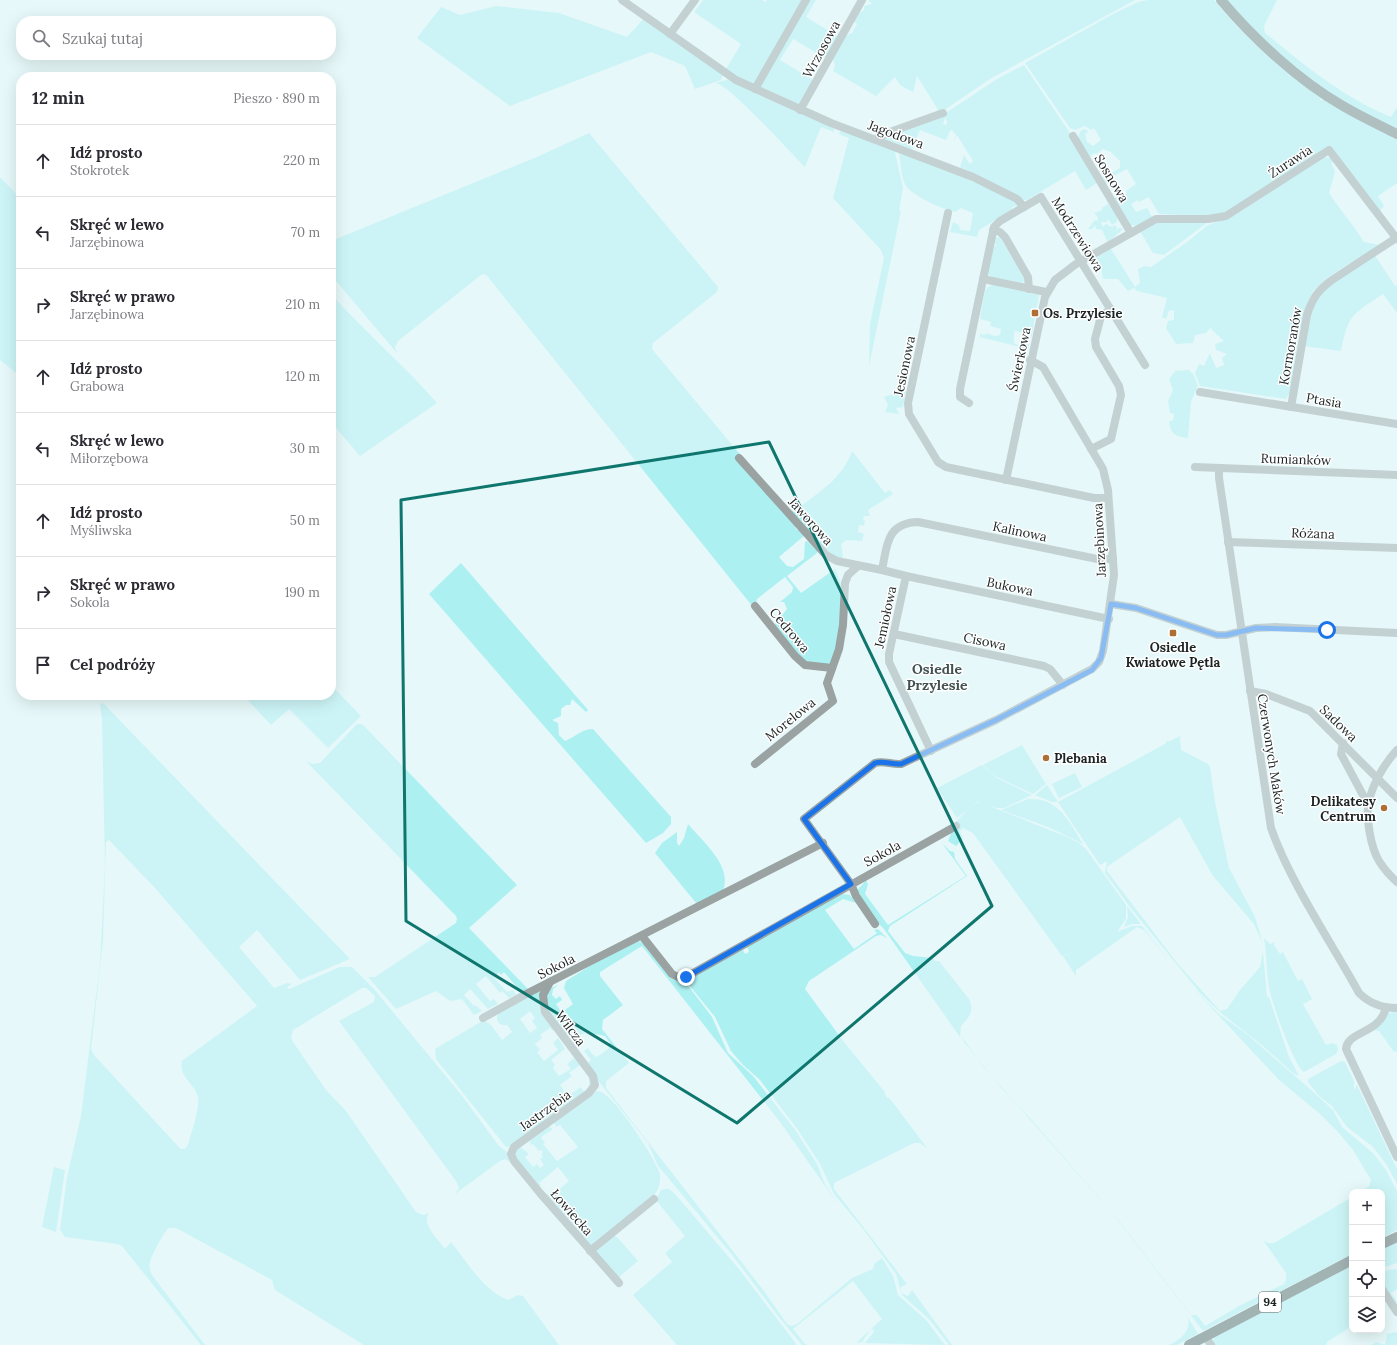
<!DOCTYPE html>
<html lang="pl">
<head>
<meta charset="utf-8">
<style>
  body { margin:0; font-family:Lora,serif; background:#f7f7f7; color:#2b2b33 }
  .controls { position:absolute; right:12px; bottom:12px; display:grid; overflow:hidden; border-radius:8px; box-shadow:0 4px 16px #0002 }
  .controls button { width:36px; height:36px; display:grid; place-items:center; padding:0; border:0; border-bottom:1px solid #e1e1e2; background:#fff; color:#2b2b33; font:20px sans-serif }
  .stop { position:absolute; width:12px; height:12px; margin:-9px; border:3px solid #1a73e8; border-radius:50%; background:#fff }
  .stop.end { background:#1a73e8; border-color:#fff; box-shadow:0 1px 4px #0008 }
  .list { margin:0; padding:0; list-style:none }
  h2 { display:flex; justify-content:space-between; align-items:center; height:52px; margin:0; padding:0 16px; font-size:17px }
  h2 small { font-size:13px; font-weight:400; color:#7c7c81 }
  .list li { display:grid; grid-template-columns:26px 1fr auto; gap:12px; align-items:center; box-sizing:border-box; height:72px; padding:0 16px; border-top:1px solid #e1e1e2 }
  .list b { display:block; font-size:15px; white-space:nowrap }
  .list p { margin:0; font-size:13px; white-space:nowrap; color:#7c7c81 }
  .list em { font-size:13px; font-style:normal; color:#7c7c81 }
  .icon { flex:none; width:22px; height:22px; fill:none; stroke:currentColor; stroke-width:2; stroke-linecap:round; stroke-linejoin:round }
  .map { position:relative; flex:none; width:1397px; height:1345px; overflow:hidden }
  .search { position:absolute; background:#fff; box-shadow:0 4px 16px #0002; left:16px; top:16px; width:320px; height:44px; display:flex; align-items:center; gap:10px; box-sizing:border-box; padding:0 14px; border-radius:16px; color:#7c7c81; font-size:15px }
  .panel { position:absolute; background:#fff; box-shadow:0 4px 16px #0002; left:16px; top:72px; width:320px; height:628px; border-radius:16px }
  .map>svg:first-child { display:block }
  .green { fill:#adf0f1; fill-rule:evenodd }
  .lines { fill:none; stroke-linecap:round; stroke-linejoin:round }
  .minor { stroke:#9aa2a2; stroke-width:8 }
  .secondary { stroke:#6f7a7a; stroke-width:10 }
  .primary { stroke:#515f5f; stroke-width:10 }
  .route { stroke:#1a73e8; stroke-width:5 }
  .marked { fill:none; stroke:#0f766e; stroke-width:3; stroke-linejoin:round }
  .poi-dot { fill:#ad6f34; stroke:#fff; stroke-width:1.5 }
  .labels { text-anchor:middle; stroke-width:3; stroke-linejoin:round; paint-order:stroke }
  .shield { fill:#fff; stroke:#606565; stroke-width:1 }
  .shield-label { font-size:12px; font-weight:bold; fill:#1c2323 }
  .street-label { font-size:13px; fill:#1c2323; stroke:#fff }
  .poi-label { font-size:13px; font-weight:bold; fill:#1c2323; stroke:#fff; text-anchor:start }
  .neighbourhood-label { font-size:14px; font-weight:bold; fill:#425151; stroke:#fff }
</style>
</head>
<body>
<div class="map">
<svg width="1397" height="1345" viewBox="0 0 1397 1345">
  <rect width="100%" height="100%" fill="#e6f8f9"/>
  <g class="green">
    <path d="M703,0H762L765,2L767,0H803L754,84L737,77L726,69L741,44L694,12Z"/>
    <path d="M810,0H816L806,17L839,37L827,59L793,39L780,60L813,80L798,105L761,89L760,84Z"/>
    <path d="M868,0H1135L990,79L940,113L917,76L913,92L900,85L895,77L876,96L833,71L835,65L832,57L845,36L852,33L857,24L853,21L858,13L864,10V6L872,4Z"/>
    <path d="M1148,0H1214C1245,38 1282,69 1321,98L1320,99L1322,101L1323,99L1397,139V183L1378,196L1384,206L1380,211L1359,183L1329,147L1228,212L1207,216L1159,214L1149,197L1139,202L1138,200L1131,204L1136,212L1147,208L1152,217L1137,226L1130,225L1113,198L1126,194V191L1136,184L1127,169L1109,178L1106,184L1103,177L1120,168V161L1111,152L1103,149L1096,154L1094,153L1089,158L1078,139L1080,132L1083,129L1087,130L1088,132L1085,134L1087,142L1093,146L1101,140L1094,128L1091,130L1085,126L1075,130L1070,128L1025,63L1113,14L1138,2Z"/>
    <path d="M1224,0H1277L1264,26L1265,33C1304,65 1344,98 1391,117L1397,107V130C1366,114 1335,99 1307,77C1277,54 1251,28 1224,0Z"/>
    <path d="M496,6L559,13L627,37L648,14L725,71L721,80L695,89L685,66L651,52L510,106L417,38L441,7L460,15Z"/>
    <path d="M1024,65L1072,136L1097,183L1086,190L1075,171L1027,200H1022L960,167L964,155L970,164L973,161L957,135L953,143L956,135L952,130L950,131L946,140L938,137L943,124L946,125L947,121L945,118L938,137L920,130L914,144L911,143L910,146L913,147L911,149L885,139V138L946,113L997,79Z"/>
    <path d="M730,79L834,128V132L821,127L805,167C792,154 727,82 715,83Z"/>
    <path d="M840,131L894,148L903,188L899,211H901L869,366L870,324L884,258L881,250L833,198L849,138L839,134Z"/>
    <path d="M589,133L718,287L717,292L653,343L652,349L780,502L796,524L795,527L797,530L800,529L804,536L779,557L787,566L793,567L804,559L805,542L807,541L817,550V553L787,576L801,593L835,569C838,575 841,583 842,590C844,607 840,651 831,665L805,662L773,626L787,609L784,602H780L792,592L793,587L785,577L757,599L756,604L753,607L488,277L485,274L481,275L398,341L395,347L397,353L331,275V241L537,157Z"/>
    <path d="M899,153L941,167L1015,200L1017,206L1012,207V210L979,230L977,237L950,232L953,222L959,225L960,230L970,231L973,213L961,208L955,212C944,210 911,195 906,186C901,178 901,163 899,153Z"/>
    <path d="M1324,157L1331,158L1336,164L1331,162L1335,172L1329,193C1340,210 1353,224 1364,242L1380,245C1363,256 1329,274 1316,288C1299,306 1295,369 1290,395H1288L1286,399L1200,386L1195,373L1199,364L1204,366L1210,353L1216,368L1224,365L1222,358L1227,354L1216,350L1215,344L1224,341L1210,328L1206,333L1195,335L1193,343L1176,344L1166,328L1168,321L1174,320V310L1169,311L1166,319L1162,317L1167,298L1137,291L1134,288L1128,291L1118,279H1103L1101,267L1094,259L1111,249L1135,287L1140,283L1138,269L1144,266L1151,267L1187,242L1208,225L1235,215Z"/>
    <path d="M0,177L21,199V377L0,360Z"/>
    <path d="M1108,204L1118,213L1117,222L1112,225L1108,219L1107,222H1101L1103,227L1106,224L1112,227L1115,225L1117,227L1116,232L1118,228H1122V230L1108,243L1102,230L1096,229L1095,225L1092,229H1088L1094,221L1098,220L1097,216L1094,213L1102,210V208Z"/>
    <path d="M1158,221L1208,222L1164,255L1153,253L1140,231Z"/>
    <path d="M1000,237L1025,280L1022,283L992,277L988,274L992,247L997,245L993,242L995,238Z"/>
    <path d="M1374,254L1395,286L1397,285V313L1383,294C1353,314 1348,314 1341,351L1304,346L1309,317L1318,294Z"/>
    <path d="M993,285L1039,295L1031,340V334L1015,331L1014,333V343L1018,345L1029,344L1028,349L980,337V334L985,335L986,333L995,336L1000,335L1001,329L990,326L991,322L980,319L985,290L988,287Z"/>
    <path d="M331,294C365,332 403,364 437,403L360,456L331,422Z"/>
    <path d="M1189,370L1193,374L1198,385L1191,402L1188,438C1177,437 1170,434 1169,422L1173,420L1174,414L1170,413L1168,401L1173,390L1169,379L1175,371Z"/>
    <path d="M906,390L903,407L896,408L899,414L885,412L888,405L884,397Z"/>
    <path d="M852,451L885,493L890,490L893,494L868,510L870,516H864L863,520L865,521L864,526L859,525L858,532L864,534L862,541L846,540L841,544L843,556L841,559L832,556L791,511L797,509C818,493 843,478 852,451Z"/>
    <path d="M461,563L588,710L586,712L572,699L570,705H566L561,709V716L552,720L558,723L559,735L565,741C575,737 582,729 593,729L671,817V824L663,833L646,843L429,594Z"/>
    <path d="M331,685L361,716L328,748L289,709L271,725L243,695H331Z"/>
    <path d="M103,703L350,959L300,980L257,930L239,947L274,988L287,983L292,984L287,987L289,989L340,967H352L374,989L463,1097L499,1146L507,1152L510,1162L505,1159L500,1161L455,1194L459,1188L456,1181L339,1021L374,1002L375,996L366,988H362L293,1030L291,1038L293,1042L326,1090L346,1111L416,1212L423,1215L429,1213C421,1224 439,1240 445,1249L451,1242C468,1263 483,1290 508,1300L518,1295L523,1296L559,1345H364L275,1290L272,1280L176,1228H169C164,1231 152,1255 150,1262C149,1267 150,1271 152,1275L205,1345H201L122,1246L117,1244L65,1237L60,1230L67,1177L81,1116L100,964L105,867L102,719L100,705ZM109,840L156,889L257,1006L182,1061C178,1076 195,1084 198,1097C200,1109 191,1133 188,1145L185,1149H181L175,1143L94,1055L91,1049L103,940L106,842Z"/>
    <path d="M357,724H362L368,730L517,885L469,928L528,989L521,992L504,972L501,975L499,972L494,978L507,992L513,990L516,995L509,998L502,991L500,993L486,976L476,984L490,1001L494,999L498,1004L488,1009L470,989L464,995L474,1006L475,1005L482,1011L474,1015L462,999L450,1001L436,991L396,1009L368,977H375L456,923L457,919L456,916L306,761L312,764L320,763Z"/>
    <path d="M1180,736L1181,750L1208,764L1210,767L1215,802L1229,868L1255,917L1263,944L1254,924L1213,876L1180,817L1111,864L1107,867V871L1177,963L1220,1011L1227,1009L1240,990L1260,967L1263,952L1267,997H1269L1289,1057L1299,1076L1294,1074L1263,1046L1221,1013L1201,994L1130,907L1105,873L1107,861L1100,865L1058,802H1052L1035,795L1047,785L1058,802L1165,744L1167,741H1170Z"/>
    <path d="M1022,745L1046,784L1033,794L995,776L983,765Z"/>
    <path d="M982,765L997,778L1032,795L1004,808H996L977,802L957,818L937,788Z"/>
    <path d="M1075,773L1082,787L1059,798L1052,784Z"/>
    <path d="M1028,799C1058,797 1070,822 1083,844L1048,827L1001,810Z"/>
    <path d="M976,803H982L1067,837L1079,843L1086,849L1126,905V919L1117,932L1132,926H1142L1168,959L1144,930L1137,927L1076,970V976L1063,956L1091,947L1062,956L973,833L963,828L960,831L963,839L956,846L948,841L955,823L968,809Z"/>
    <path d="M688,824C703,842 733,866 723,891L697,904L655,853L662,843L677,832V843L679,846L684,838Z"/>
    <path d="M942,843L950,851L954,852L955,859L967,876L890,926L888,931L905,953L913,956L933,958L935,961H939L969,999C975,1011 969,1017 961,1026L960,1037L884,929L876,921L857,890L864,883L863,881L866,880L868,884L865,894L888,925L966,876Z"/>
    <path d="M843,894L850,895L856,903L843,899L825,910L854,949L877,933L874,930L878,929L887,938L881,935L876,936L809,981L805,989L844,1042L884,1091L887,1098H889L894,1104L927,1148L920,1143H914L834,1183V1189L907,1284L901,1287V1293L908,1296L912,1290L952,1345H949L929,1319L902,1295L896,1274L864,1230L834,1194L820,1164L798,1130L760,1080L743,1065L731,1051L715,1017L685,980L743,950L745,954L749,952L747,946L822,903Z"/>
    <path d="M1127,906L1141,924H1133L1124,927L1128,917Z"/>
    <path d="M1264,938L1270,944L1275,942L1274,945L1280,954L1283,952L1298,981L1302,979L1312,999L1303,1004L1326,1045L1332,1043L1337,1045L1338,1050L1336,1054L1304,1072C1294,1066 1271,1001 1269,987C1266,971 1267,954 1264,938Z"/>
    <path d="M637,941L642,942L690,988L712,1017L728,1053L753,1076L796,1131L817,1164L825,1184L837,1203L780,1122L642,946L600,972V976L623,1005L603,1020L602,1029L629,1063L606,1081V1088L764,1291L787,1324L792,1326L797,1324L852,1278L873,1269L874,1264L882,1258L893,1276L898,1295L926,1320L945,1345L865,1343L874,1332L873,1329L870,1330L862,1342L856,1343L882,1319L853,1281L793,1329L806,1345H802L778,1316L733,1256L665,1174L658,1166L648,1143L600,1083L587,1064L591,1060L584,1051L588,1048L592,1054L597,1057L608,1049L610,1043L605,1036L586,1032L574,1039L580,1046L574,1048L550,1018L545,1000L551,988L558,985L553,989L552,995L556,999L560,996L562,1000L556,1004L560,1010L563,1008L565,1010L573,1004L564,988L566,981L593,964Z"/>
    <path d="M1193,988L1219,1014L1248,1035L1310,1089L1333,1110L1342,1127L1374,1154L1386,1170L1397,1191V1230L1382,1238V1192H1361L1369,1186L1371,1180L1353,1150L1338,1132L1320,1114L1279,1080Z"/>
    <path d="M543,989C537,1009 546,1013 554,1029L553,1031L550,1028L540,1035L542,1038L535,1044L540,1050L537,1052L544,1061L558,1050L553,1043L558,1038L565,1049L551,1060L555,1065L553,1068L559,1076L571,1069L567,1064L574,1058L580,1065L569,1073L572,1076L560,1085L568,1096L581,1087L584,1092L589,1089V1077L591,1076L593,1086L590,1090C577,1100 517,1148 506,1147L436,1059L435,1049L484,1020L491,1025L502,1040L512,1032L507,1025C501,1026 497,1023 497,1017L499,1012ZM530,1011L535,1018L532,1021L537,1028L530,1033L520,1019Z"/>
    <path d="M1397,1010V1051L1394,1052L1379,1031L1371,1030L1382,1023L1388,1014Z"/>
    <path d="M961,1036L983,1066L1119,1221L1191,1315H1197L1205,1326L1239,1306L1284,1284L1286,1279V1273L1263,1240L1268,1243H1274L1352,1197V1254L1203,1331L1113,1214L1029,1117L1004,1091L964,1042Z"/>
    <path d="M1341,1061L1345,1062L1354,1081V1090L1357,1085L1397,1169V1184L1386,1164L1372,1146L1347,1127L1332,1106L1319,1096L1308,1082V1079Z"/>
    <path d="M597,1091C612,1090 653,1156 659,1171C661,1176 660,1184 658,1189C652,1203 605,1235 591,1247L546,1196L552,1190L555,1193L569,1181L558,1167L539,1183L541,1185L539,1186L513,1155L519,1146L529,1154L525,1157L533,1167L537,1164L540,1168L544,1165L540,1159L543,1157L541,1154L543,1152L541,1150L539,1151L533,1144L531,1145L529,1139L548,1126L553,1129L541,1137L545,1143L543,1144L557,1161L578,1147L560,1125L556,1127L554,1122Z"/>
    <path d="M54,1167L65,1170L56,1232L42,1227Z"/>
    <path d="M665,1189H669L675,1194L739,1269L797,1345H677L633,1295L672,1262L665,1253L685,1236L656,1200L661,1190Z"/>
    <path d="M613,1235L617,1237L638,1261L618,1278L598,1257L596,1250Z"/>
    <path d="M1397,1242V1263L1382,1268V1249Z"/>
    <path d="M1352,1265V1326L1327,1342L1326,1345H1213L1214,1337Z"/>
    <path d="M1397,1269V1289L1391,1293L1397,1302L1396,1305L1382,1284V1271Z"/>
    <path d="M1187,1316L1198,1334L1177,1345H1169C1180,1340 1193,1330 1187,1316Z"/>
    <path d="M1397,1332V1345H1371L1376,1342L1385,1345L1387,1334Z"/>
  </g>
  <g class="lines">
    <g class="minor">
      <path d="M622,0L736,80L831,123L973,177L1017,199L1024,207"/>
      <path d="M670,34L695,0"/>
      <path d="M755,89L806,0"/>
      <path d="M800,110L862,0"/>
      <path d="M1073,136L1131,233"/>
      <path d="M876,139L890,132L943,113"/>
      <path d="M948,213L908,403L909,414L938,462L946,467L1094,498H1108"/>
      <path d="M993,230L1000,232L1005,237L1028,277L1029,289"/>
      <path d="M983,279L1046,292"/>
      <path d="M1200,392L1397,424"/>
      <path d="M969,403L960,397V389L994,227L1000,221L1041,197L1145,365"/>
      <path d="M1291,407L1307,315C1312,299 1318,290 1332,280L1396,238"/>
      <path d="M1091,449L1111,439L1121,395L1119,386L1096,347L1095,339L1101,316L1111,309"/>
      <path d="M739,458L826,555L837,561L882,570"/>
      <path d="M1195,467L1397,475"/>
      <path d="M1219,468V478L1271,828C1291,884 1330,940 1359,993C1369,1003 1383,1008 1397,1008"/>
      <path d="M1006,480L1045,297L1055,280L1076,264L1156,219H1208L1226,216L1329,150L1397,239"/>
      <path d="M1228,542L1397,548"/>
      <path d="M906,576L1109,619"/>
      <path d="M1111,604L1136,608L1217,635H1226L1256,628L1275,627L1397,633"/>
      <path d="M755,606L795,656L805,665L832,668"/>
      <path d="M894,634L1044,666L1050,669L1063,685"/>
      <path d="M1250,691L1266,694L1310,711L1397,798"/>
      <path d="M1343,743L1341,754L1364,797L1369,802"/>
      <path d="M1397,750C1385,763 1373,783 1369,801C1365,816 1371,848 1379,861C1384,869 1390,876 1397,882"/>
      <path d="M931,751L889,662V654L906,576L882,570C887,546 886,523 918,522L1102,560L1113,558"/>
      <path d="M755,764L833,701L827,683L839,649L843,625L845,583L848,575L858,566"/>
      <path d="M875,924L856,896L851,884L804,819L875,763C883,760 892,765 901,764L996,720L1092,669L1099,662L1103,651L1114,575L1108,490L1103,469L1043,367L1030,360"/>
      <path d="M642,936L672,974L678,977H686L956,826"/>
      <path d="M550,982L543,995L545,1012L593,1076L595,1085L589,1093L514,1147L511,1154L514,1161L540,1193L619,1283"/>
      <path d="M1386,1007C1381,1034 1347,1031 1346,1049L1397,1157"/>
      <path d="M483,1018L528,993L823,843"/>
      <path d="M590,1251L654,1199"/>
      <path d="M1382,1289L1397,1312"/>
      <path d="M1205,1336L1211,1345"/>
    </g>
    <path class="secondary" d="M1221,0C1253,38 1299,81 1343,106C1360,116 1379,125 1397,134"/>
    <g class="primary">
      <path d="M1382,1244L1397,1237"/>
      <path d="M1189,1345L1352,1260"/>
    </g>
  </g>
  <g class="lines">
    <path class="route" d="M686,977L851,884L804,819L875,763C883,760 892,765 901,764L996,720L1092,670L1101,658L1111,604L1136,608L1217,635H1226L1256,628L1327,630"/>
  </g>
  <path d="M0 0H1397V1345H0ZM769,442L992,906L737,1123L406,921L401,500Z" fill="#e6f8f9" fill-opacity=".55" fill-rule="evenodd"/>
  <path class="marked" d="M769,442L992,906L737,1123L406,921L401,500Z"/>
  <g class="poi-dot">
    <rect x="1031" y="309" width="8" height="8" rx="2"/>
    <rect x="1169" y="629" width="8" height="8" rx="2"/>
    <circle cx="1046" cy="758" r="4"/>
    <circle cx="1384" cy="808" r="4"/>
  </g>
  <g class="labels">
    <rect class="shield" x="1259" y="1292" width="22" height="20" rx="3"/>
    <g class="shield-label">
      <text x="1270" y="1306">94</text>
    </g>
    <g class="street-label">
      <text transform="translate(821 49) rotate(-61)" y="5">Wrzosowa</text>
      <text transform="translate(896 134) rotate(20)" y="5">Jagodowa</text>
      <text transform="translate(1290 161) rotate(-33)" y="5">Żurawia</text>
      <text transform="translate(1112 178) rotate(59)" y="5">Sosnowa</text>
      <text transform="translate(1078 234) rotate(58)" y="5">Modrzewiowa</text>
      <text transform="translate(1290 346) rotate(-80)" y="5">Kormoranów</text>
      <text transform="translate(1019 359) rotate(-78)" y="5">Świerkowa</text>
      <text transform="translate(904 366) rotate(-78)" y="5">Jesionowa</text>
      <text transform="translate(1324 400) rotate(9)" y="5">Ptasia</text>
      <text transform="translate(1296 459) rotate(2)" y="5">Rumianków</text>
      <text transform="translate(811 521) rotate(48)" y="5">Jaworowa</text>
      <text transform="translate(1020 531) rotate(12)" y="5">Kalinowa</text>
      <text transform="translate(1313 533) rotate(2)" y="5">Różana</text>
      <text transform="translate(1099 540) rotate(-93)" y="5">Jarzębinowa</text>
      <text transform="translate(1010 586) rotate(12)" y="5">Bukowa</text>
      <text transform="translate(885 617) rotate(-78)" y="5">Jemiołowa</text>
      <text transform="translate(790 630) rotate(50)" y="5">Cedrowa</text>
      <text transform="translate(985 641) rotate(12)" y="5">Cisowa</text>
      <text transform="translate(790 719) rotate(-39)" y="5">Morelowa</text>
      <text transform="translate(1339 723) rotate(44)" y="5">Sadowa</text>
      <text transform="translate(1272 754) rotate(81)" y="5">Czerwonych Maków</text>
      <text transform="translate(882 853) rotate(-29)" y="5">Sokola</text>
      <text transform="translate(556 966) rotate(-27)" y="5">Sokola</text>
      <text transform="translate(571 1028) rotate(53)" y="5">Wilcza</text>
      <text transform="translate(545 1110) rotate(-36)" y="5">Jastrzębia</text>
      <text transform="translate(572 1212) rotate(49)" y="5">Łowiecka</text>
    </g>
    <g class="poi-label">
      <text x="1043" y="318">Os. Przylesie</text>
      <text x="1173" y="652" text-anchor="middle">Osiedle<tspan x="1173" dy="15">Kwiatowe Pętla</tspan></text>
      <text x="1054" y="763">Plebania</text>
      <text x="1376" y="806" text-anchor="end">Delikatesy<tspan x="1376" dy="15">Centrum</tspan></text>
    </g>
    <g class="neighbourhood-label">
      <text x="937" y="674">Osiedle<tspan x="937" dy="16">Przylesie</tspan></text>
    </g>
  </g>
</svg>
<div class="controls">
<button>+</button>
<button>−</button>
<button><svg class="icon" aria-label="locate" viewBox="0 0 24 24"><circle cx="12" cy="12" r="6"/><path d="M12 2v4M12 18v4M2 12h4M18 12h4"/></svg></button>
<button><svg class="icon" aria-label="layers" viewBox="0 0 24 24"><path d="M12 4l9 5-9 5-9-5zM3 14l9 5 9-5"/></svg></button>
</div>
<div class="stop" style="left:1327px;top:630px"></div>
<div class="stop end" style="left:686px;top:977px"></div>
<div class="search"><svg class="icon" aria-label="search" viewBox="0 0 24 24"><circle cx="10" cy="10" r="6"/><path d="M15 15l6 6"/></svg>Szukaj tutaj</div>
<section class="panel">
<h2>12 min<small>Pieszo · 890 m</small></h2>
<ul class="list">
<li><svg class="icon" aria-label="ahead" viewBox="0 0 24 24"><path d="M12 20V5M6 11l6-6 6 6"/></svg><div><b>Idź prosto</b><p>Stokrotek</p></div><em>220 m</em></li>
<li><svg class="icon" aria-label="left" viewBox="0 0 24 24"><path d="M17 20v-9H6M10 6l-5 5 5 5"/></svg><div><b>Skręć w lewo</b><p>Jarzębinowa</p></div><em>70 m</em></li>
<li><svg class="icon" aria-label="right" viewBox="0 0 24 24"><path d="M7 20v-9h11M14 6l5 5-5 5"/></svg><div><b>Skręć w prawo</b><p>Jarzębinowa</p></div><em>210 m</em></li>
<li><svg class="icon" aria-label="ahead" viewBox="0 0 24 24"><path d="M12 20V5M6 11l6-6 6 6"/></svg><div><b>Idź prosto</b><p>Grabowa</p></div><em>120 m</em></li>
<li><svg class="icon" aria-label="left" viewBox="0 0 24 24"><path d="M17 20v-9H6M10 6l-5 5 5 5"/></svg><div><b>Skręć w lewo</b><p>Miłorzębowa</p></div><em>30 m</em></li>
<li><svg class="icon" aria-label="ahead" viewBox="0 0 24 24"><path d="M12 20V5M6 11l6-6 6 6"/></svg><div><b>Idź prosto</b><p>Myśliwska</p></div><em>50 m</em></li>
<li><svg class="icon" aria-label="right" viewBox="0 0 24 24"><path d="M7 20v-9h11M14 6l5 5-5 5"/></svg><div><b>Skręć w prawo</b><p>Sokola</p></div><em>190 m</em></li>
<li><svg class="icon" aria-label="arrive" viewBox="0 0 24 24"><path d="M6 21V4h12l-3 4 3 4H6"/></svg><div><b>Cel podróży</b></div></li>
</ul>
</section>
</div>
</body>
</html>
